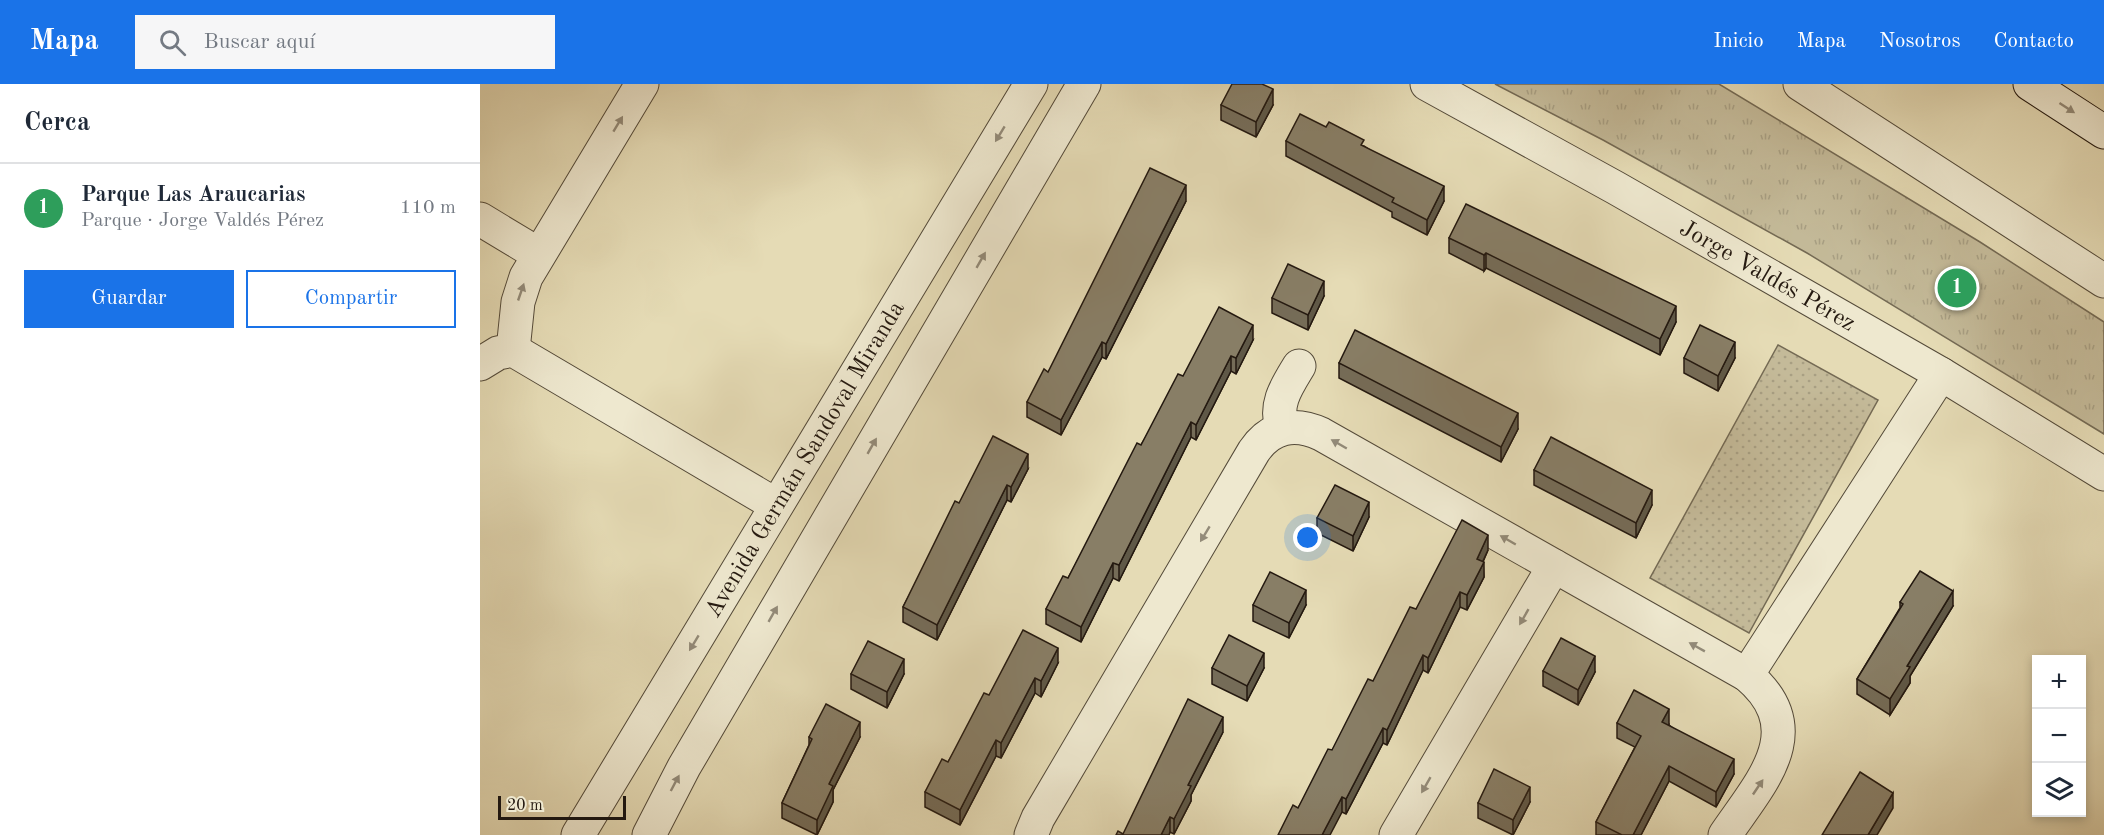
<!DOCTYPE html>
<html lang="es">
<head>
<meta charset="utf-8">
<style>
  body { margin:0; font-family:"Old Standard TT",serif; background:#f6f6f7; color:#1f2937 }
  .controls { position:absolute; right:18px; bottom:18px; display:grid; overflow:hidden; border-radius:0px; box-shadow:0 3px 9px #0003 }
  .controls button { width:54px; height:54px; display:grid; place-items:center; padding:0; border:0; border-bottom:2px solid #e0e1e3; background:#fff; color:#1f2937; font:30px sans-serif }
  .scale { position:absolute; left:18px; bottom:15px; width:128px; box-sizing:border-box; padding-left:6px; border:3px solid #241910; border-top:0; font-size:16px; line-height:21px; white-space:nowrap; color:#241910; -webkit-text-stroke:4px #eee8cf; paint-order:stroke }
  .you { position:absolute; left:828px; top:454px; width:21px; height:21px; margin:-15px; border:4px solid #fff; border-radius:50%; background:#1a73e8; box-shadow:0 0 0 9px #1a73e833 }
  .badge { display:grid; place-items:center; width:39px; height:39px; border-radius:50%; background:#1a73e8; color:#fff; font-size:20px; font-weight:700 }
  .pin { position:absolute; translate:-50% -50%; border:3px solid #fff; box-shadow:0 2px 6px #0006 }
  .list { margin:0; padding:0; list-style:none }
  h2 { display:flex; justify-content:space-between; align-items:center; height:78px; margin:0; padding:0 24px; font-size:26px }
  h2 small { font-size:20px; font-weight:400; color:#747a83 }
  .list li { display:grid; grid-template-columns:39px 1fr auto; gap:18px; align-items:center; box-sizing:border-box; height:90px; padding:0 24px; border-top:2px solid #e0e1e3 }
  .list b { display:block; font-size:22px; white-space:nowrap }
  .list p { margin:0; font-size:20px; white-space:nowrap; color:#747a83 }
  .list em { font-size:20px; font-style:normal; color:#747a83 }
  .actions { display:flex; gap:12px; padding:18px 24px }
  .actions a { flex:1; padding:14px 0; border:2px solid #1a73e8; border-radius:0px; text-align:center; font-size:21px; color:#1a73e8 }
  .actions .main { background:#1a73e8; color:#fff }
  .icon { flex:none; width:33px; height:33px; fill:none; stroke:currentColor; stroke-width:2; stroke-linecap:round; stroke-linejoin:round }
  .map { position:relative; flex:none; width:1624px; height:751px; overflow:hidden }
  header { display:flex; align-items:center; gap:36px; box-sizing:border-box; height:84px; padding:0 30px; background:#1a73e8; color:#fff }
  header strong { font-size:28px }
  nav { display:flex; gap:33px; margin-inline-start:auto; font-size:21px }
  .search { width:420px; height:54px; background:#f6f6f7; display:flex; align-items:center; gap:15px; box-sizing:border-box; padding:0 21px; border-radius:0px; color:#747a83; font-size:22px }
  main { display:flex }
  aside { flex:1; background:#fff }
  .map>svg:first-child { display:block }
  .grass { fill:url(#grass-dots); stroke:#746a54; stroke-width:1.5 }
  .park { fill:url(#park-tufts); stroke:#746a54; stroke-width:1.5 }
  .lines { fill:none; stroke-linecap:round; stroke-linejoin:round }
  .street-casing { stroke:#544a39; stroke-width:35 }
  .secondary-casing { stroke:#241910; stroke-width:35 }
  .street { stroke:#eee8cf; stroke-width:33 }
  .secondary { stroke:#eee8cf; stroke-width:33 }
  .wall { fill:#756c58; stroke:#241910; stroke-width:1.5 }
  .shaded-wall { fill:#5f5847; stroke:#241910; stroke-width:1.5 }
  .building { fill:#887e66; stroke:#241910; stroke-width:1.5 }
  .oneway { fill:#938b79 }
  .labels { text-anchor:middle; stroke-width:5; stroke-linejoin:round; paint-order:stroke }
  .street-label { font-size:24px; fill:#241910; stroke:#eee8cf }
</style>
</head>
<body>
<header>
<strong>Mapa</strong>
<div class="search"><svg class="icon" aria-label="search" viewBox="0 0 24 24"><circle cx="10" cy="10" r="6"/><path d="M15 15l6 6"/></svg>Buscar aquí</div>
<nav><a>Inicio</a><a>Mapa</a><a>Nosotros</a><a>Contacto</a></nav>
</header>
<main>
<aside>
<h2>Cerca<small></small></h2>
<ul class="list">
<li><span class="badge" style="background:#2e9e5b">1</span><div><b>Parque Las Araucarias</b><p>Parque · Jorge Valdés Pérez</p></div><em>110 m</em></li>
</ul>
<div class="actions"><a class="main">Guardar</a><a>Compartir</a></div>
</aside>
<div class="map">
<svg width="1624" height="751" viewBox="0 0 1624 751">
  <defs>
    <pattern id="grass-dots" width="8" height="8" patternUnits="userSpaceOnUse" patternTransform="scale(1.5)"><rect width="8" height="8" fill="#c4ba99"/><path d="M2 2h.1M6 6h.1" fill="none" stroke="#a89f83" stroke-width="1.8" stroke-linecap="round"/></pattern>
    <pattern id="park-tufts" width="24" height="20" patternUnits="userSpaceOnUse" patternTransform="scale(1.5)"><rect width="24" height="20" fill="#c4ba99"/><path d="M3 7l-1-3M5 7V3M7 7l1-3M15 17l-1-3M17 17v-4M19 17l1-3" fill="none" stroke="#a89f83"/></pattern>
  </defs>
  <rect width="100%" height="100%" fill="#e5dbb5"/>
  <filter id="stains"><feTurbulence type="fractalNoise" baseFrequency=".00333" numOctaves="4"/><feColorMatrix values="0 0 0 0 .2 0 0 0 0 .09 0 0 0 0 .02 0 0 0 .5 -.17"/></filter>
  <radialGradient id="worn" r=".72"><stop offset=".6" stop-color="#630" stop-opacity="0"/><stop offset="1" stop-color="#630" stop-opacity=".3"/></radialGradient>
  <path class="grass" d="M1298,261L1398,316L1269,549L1170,494Z"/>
  <path class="park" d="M1015,0H1239L1500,158L1624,238V350L1327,169L1123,56Z"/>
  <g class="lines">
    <defs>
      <g id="street">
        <path d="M947,0L1136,104L1461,290L1624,390"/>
        <path d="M1320,0L1624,197"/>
        <path d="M0,135L58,170"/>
        <path d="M33,266L38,218L46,193L162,0"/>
        <path d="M0,280L18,269L33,266L296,421"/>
        <path d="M802,344C794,320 807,302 819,282"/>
        <path d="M1267,591L1461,290"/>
        <path d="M98,751L551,0"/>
        <path d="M169,751L204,683L604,0"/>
        <path d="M551,751L558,734L774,367C791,342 815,338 841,350L1267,591C1332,646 1281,698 1245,751"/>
        <path d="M916,751L1074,482"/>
      </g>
      <path id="secondary" d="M1550,0L1624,48"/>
    </defs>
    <use href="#street" class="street-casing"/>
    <use href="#secondary" class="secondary-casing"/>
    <use href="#street" class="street"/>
    <use href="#secondary" class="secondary"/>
  </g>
  <g class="wall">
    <path d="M741,21H793L776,53L741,36Z"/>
    <path d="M806,57L884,62L964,117L947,151L912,133V128L806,72Z"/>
    <path d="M706,117L626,275L622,273L581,351L547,333V318L568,288Z"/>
    <path d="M969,154L1196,238L1180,271L1006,184L1004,187L969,169Z"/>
    <path d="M844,212L828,246L792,229V214Z"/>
    <path d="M773,256L756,290L751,287L716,356L711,353L639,497L633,494L601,558L566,540V525L588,494L661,361L703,292Z"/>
    <path d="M1204,274H1255L1238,307L1204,289Z"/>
    <path d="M859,279L1038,345L1021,378L859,294Z"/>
    <path d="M548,385L531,418L527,416L457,556L423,538V523L479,419Z"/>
    <path d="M1054,386L1172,421L1156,454L1054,401Z"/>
    <path d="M889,433L873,467L837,449V434Z"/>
    <path d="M1008,466L1003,478L1004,493L987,526L980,523L948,589L943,586L907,661L903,659L866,730L862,728L818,724L936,525Z"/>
    <path d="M1420,518L1473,522L1430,592V599L1410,631L1377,610V595L1420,524Z"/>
    <path d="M773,521H826L809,554L773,537Z"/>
    <path d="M578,579L561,613L555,609L521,674L516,672L480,741L445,723V708L468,678L509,611Z"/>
    <path d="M732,584H784L767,617L732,600Z"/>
    <path d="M1063,587L1115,588L1098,621L1063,602Z"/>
    <path d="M371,590H424L407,624L371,605Z"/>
    <path d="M1137,639L1189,640V641L1254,690L1236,723L1189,697L1161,751H1116V738L1155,663L1137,654Z"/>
    <path d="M743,648L711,711V717L694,750L690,748L689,751H636L643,750Z"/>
    <path d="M329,653H380L353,706V718L337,751L302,734V719L329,661Z"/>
    <path d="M1050,718L1033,751L998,734V719Z"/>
  </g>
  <g class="shaded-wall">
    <path d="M793,5V21L776,53V38Z"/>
    <path d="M706,101V117L626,275V260Z"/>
    <path d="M964,102V117L947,151V136Z"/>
    <path d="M1006,169V184L1004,187V171Z"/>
    <path d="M844,197V212L828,246V231Z"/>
    <path d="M1196,222V238L1180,271V255Z"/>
    <path d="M773,241V256L756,290V274Z"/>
    <path d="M622,258V273L581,351V336Z"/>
    <path d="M1255,258V274L1238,307V292Z"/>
    <path d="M751,272V287L716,356V341Z"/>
    <path d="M1038,329V345L1021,378V363Z"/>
    <path d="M711,338V353L639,497V481Z"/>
    <path d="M548,370V385L531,418V403Z"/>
    <path d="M527,401V416L457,556V541Z"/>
    <path d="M1172,406V421L1156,454V439Z"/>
    <path d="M889,418V433L873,467V452Z"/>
    <path d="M1008,451V466L997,490V475Z"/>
    <path d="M1004,478V493L987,526V511Z"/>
    <path d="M633,479V494L601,558V543Z"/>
    <path d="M826,506V521L809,554V539Z"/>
    <path d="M1473,507V522L1430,592V599L1410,631V615L1427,582Z"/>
    <path d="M980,508V523L948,589V574Z"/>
    <path d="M578,564V579L561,613V597Z"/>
    <path d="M784,569V584L767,617V602Z"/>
    <path d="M943,571V586L907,661V646Z"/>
    <path d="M1115,572V588L1098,621V606Z"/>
    <path d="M424,575V590L407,624V608Z"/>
    <path d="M555,594V609L521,674V659Z"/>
    <path d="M1189,625V640L1182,653V638Z"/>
    <path d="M743,633V648L711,711V717L694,750V735L708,701Z"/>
    <path d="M380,638V653L353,706V718L337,751V736L349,700Z"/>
    <path d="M903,644V659L866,730V715Z"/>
    <path d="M516,656V672L480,741V726Z"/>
    <path d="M1254,675V690L1236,723V708Z"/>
    <path d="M1189,682V697L1161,751H1153Z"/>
    <path d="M1050,703V718L1033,751V736Z"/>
    <path d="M1413,709V724L1397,751H1388Z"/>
    <path d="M862,713V728L850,751H842Z"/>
    <path d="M690,733V748L689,751H681Z"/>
  </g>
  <g class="building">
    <path d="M752,0H782L793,5L776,38L741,21Z"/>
    <path d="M820,30L846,43L849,38L884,56L881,61L964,102L947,136L912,118L914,114L806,57Z"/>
    <path d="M670,84L706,101L626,260L622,258L581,336L547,318L564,285L568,288Z"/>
    <path d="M986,120L1196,222L1180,255L1006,169L1004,171L969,154Z"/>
    <path d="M808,180L844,197L828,231L792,214Z"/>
    <path d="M739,223L773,241L756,274L751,272L716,341L711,338L639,481L633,479L601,543L566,525L583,492L588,494L657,359L661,361L698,290L703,292Z"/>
    <path d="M1220,241L1255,258L1238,292L1204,274Z"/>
    <path d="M875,246L1038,329L1021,363L859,279Z"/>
    <path d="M513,352L548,370L531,403L527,401L457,541L423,523L475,417L479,419Z"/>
    <path d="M1071,353L1172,406L1156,439L1054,386Z"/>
    <path d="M855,401L889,418L873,452L837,434Z"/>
    <path d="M982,436L1008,451L997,475L1004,478L987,511L980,508L948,574L943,571L907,646L903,644L866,715L862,713L842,751H798L813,721L818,724L848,665L852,666L888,595L893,597L930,523L936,525Z"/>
    <path d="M1440,487L1473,507L1427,582L1430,583L1410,615L1377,595L1423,520L1420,518Z"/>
    <path d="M790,488L826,506L809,539L773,521Z"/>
    <path d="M543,546L578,564L561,597L555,594L521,659L516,656L480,726L445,708L462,675L468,678L504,609L509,611Z"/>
    <path d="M749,551L784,569L767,602L732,584Z"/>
    <path d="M1081,554L1115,572L1098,606L1063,587Z"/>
    <path d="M388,557L424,575L407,608L371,590Z"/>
    <path d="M1154,606L1189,625L1182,638L1254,675L1236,708L1189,682L1153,751H1142L1116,738L1161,652L1137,639Z"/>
    <path d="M708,615L743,633L708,701L711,702L694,735L690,733L681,751H636L638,747L643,750Z"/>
    <path d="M346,620L380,638L349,700L353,702L337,736L302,719L332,655L329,653Z"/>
    <path d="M1014,685L1050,703L1033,736L998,719Z"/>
    <path d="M1380,688L1413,709L1388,751H1342Z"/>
  </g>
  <defs><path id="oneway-solid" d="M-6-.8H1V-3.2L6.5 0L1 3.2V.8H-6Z" transform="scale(1.5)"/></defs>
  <g class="oneway">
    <use href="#oneway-solid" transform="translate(1587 24) rotate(33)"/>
    <use href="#oneway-solid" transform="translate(138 40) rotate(-59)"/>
    <use href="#oneway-solid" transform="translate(520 50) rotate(121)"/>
    <use href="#oneway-solid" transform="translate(501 176) rotate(-60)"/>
    <use href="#oneway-solid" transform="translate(41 208) rotate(-71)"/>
    <use href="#oneway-solid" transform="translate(859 360) rotate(-150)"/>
    <use href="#oneway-solid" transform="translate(392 362) rotate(-60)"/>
    <use href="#oneway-solid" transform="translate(725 450) rotate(121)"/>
    <use href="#oneway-solid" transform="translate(1028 456) rotate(-150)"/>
    <use href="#oneway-solid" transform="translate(293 530) rotate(-60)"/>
    <use href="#oneway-solid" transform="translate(1044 533) rotate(120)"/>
    <use href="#oneway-solid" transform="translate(214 559) rotate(121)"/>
    <use href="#oneway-solid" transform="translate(1217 563) rotate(-151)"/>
    <use href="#oneway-solid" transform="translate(195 699) rotate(-62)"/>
    <use href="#oneway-solid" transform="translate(946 701) rotate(120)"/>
    <use href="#oneway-solid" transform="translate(1278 703) rotate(-56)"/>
  </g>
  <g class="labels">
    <g class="street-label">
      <text transform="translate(1288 191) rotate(30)" y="8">Jorge Valdés Pérez</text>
      <text transform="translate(324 375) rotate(-59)" y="8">Avenida Germán Sandoval Miranda</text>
    </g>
  </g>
  <rect width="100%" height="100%" filter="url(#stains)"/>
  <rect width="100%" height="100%" fill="url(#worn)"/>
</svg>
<div class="controls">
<button>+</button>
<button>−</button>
<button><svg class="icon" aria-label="layers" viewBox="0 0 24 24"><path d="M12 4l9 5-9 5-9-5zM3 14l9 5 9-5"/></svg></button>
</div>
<div class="scale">20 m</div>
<div class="you"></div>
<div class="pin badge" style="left:1477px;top:204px;background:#2e9e5b">1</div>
</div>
</main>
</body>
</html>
